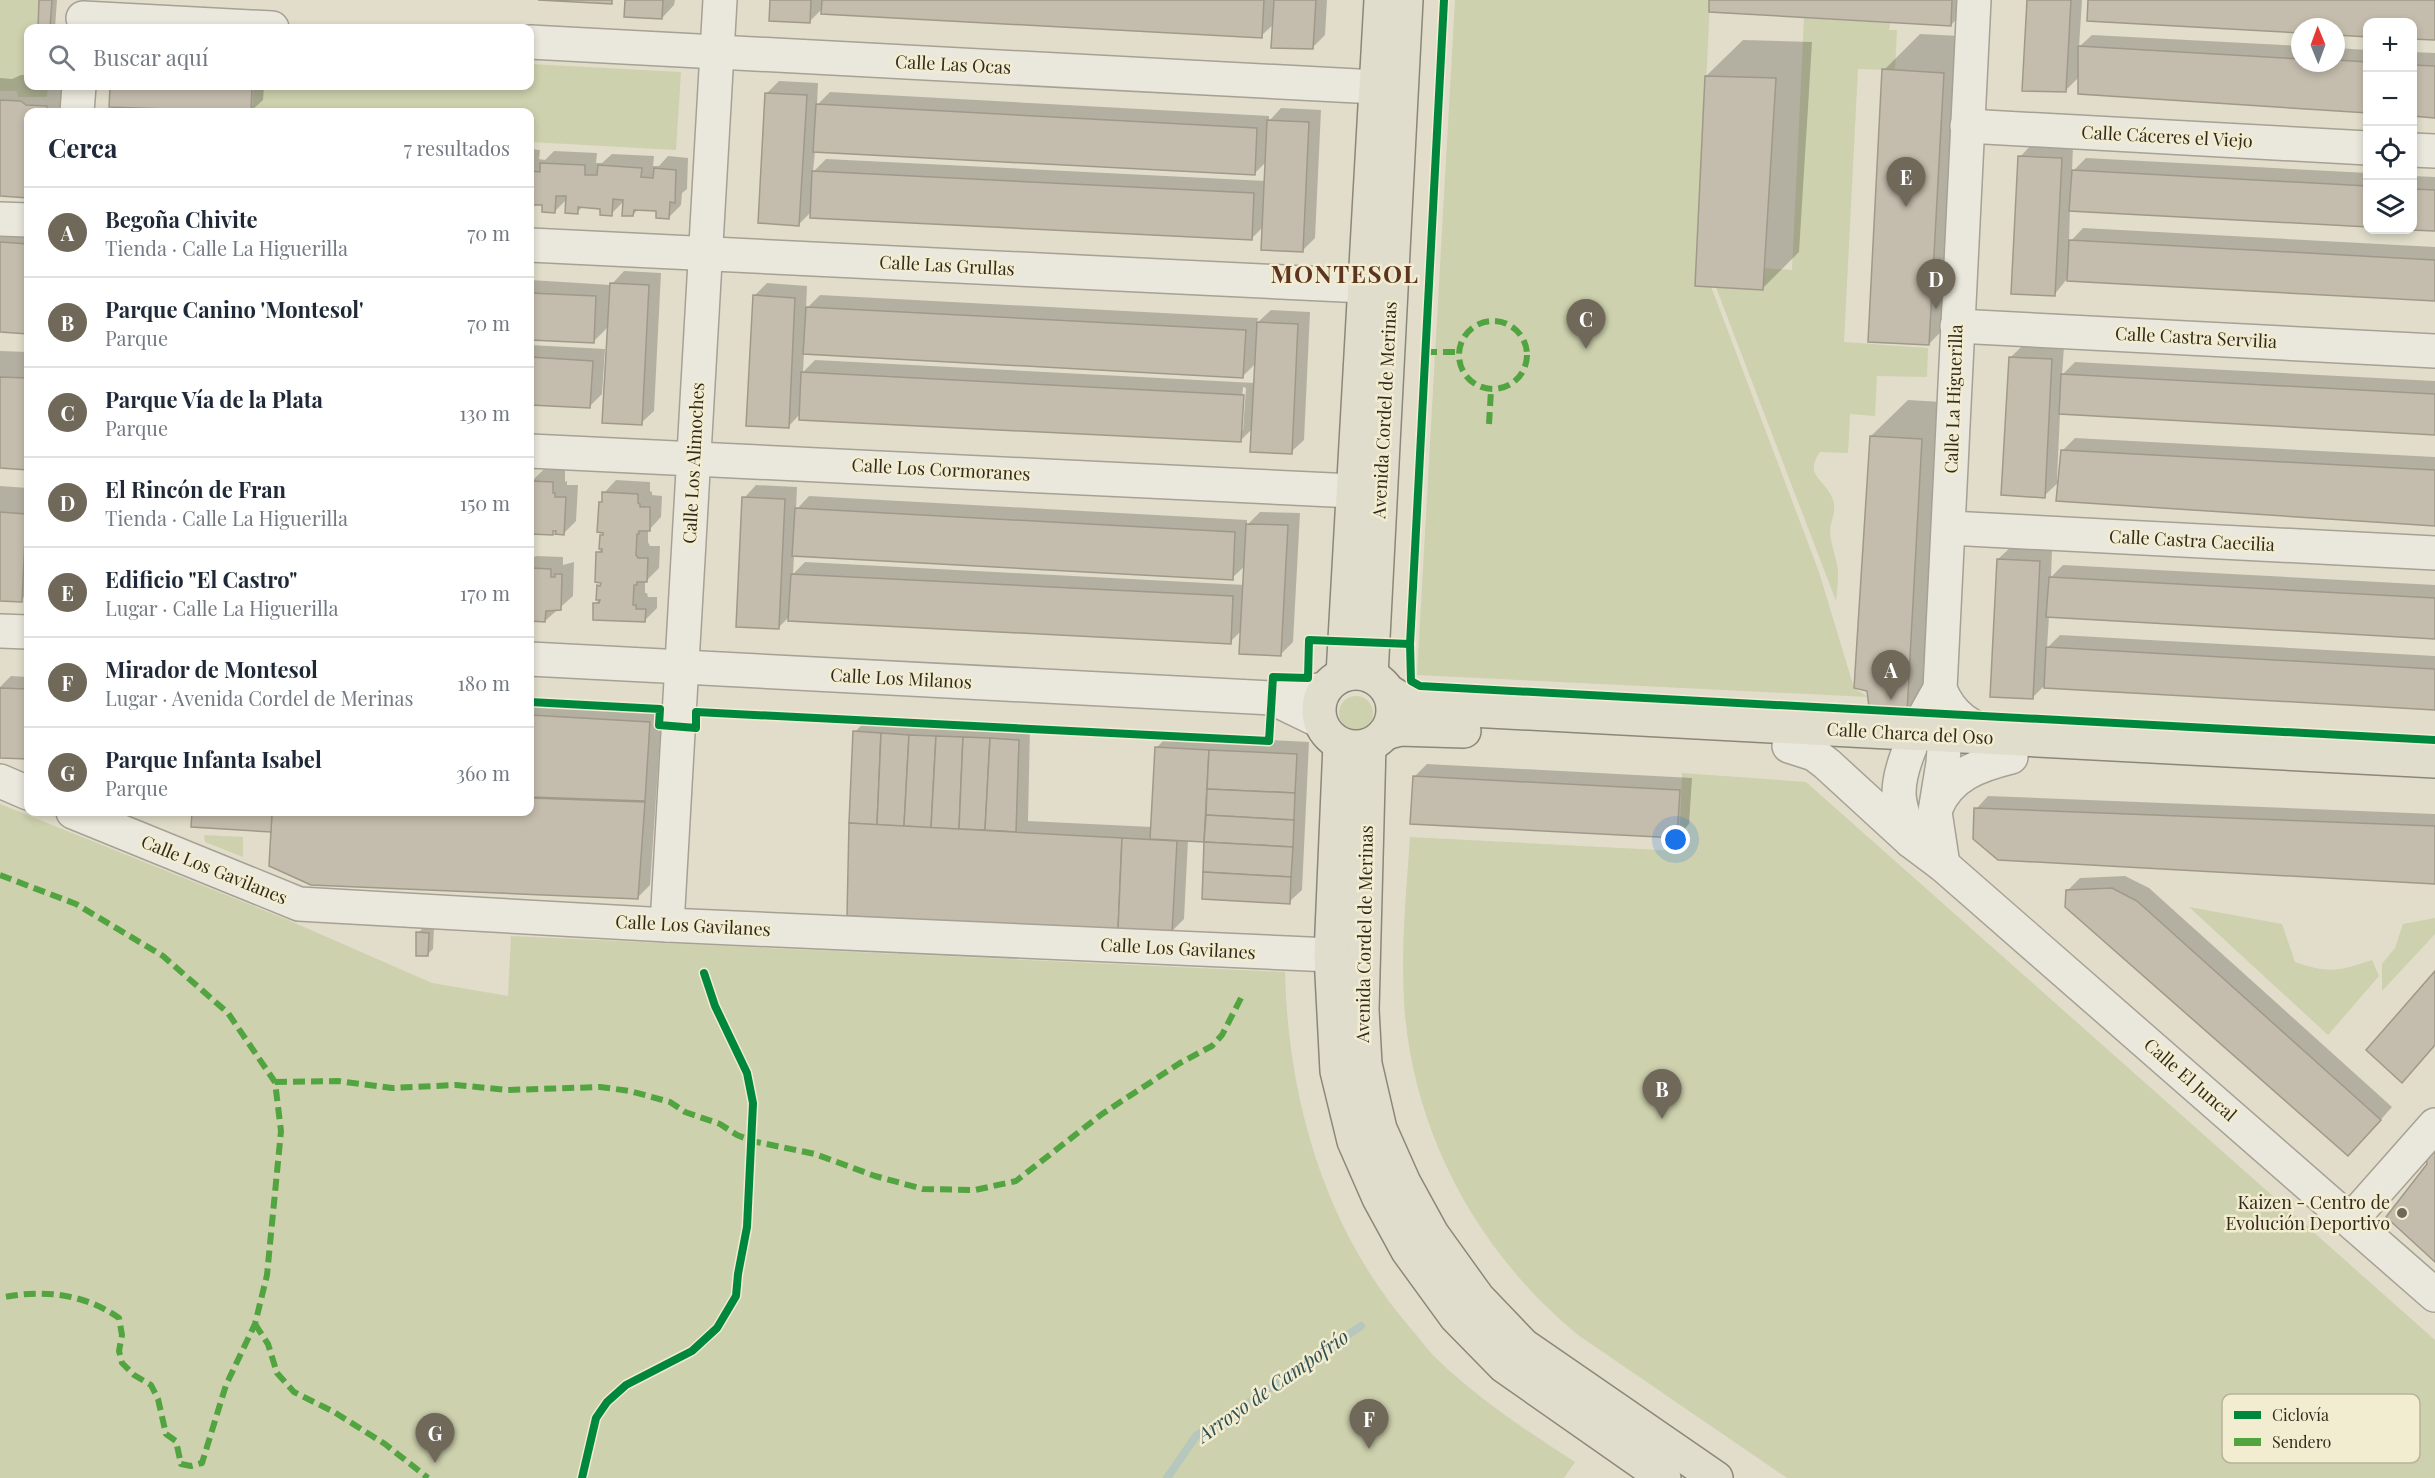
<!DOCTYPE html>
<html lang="es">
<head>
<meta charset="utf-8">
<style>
  body { margin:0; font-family:"Playfair Display",serif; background:#f6f6f7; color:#1f2937 }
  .controls { position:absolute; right:18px; top:18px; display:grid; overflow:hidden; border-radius:12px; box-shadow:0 3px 9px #0003 }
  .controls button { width:54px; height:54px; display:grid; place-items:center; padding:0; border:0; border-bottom:2px solid #e0e1e3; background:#fff; color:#1f2937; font:30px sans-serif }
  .compass { position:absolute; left:2291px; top:18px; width:54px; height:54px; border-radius:50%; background:#fff; box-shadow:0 3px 9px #0003; rotate:359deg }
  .you { position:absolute; left:1676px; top:840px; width:21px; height:21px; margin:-15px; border:4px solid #fff; border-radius:50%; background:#1a73e8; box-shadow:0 0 0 9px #1a73e833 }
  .badge { display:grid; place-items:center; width:39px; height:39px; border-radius:50%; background:#70695a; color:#fff; font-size:20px; font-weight:700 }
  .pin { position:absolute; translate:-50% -50px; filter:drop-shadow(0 2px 3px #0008) }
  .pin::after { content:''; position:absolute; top:32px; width:21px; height:18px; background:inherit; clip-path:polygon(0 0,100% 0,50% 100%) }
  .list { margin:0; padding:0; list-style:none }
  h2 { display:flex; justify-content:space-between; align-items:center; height:78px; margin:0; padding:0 24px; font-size:26px }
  h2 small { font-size:20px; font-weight:400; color:#747a83 }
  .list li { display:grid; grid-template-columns:39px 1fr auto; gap:18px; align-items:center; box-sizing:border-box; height:90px; padding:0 24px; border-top:2px solid #e0e1e3 }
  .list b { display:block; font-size:22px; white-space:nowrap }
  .list p { margin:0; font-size:20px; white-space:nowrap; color:#747a83 }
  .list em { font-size:20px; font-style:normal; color:#747a83 }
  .icon { flex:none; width:33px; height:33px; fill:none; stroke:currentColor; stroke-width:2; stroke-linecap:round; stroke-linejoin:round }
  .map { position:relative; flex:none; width:2435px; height:1478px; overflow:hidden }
  .search { position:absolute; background:#fff; box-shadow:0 3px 9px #0003; left:24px; top:24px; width:510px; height:66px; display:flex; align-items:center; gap:15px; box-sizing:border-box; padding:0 21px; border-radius:12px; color:#747a83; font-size:22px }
  .panel { position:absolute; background:#fff; box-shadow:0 3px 9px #0003; left:24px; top:108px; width:510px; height:708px; border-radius:12px }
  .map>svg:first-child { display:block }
  .green { fill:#cdd1ad }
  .shadow { fill:#0003; fill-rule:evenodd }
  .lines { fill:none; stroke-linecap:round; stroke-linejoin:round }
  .stream { stroke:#b6c7bd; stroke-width:8 }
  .building { fill:#c4bcac; stroke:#a0998a; stroke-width:1.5 }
  .minor-casing { stroke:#a6a194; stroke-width:36 }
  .major-casing { stroke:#8b877a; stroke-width:36 }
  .minor { stroke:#eae7dc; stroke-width:33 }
  .major { stroke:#e1ddcd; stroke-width:33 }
  .quiet { stroke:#52a441; stroke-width:6; stroke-dasharray:12 6; stroke-linecap:butt }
  .cycleway-casing { stroke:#f2ecd0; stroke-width:11 }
  .cycleway { stroke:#00873e; stroke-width:8 }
  .poi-dot { fill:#70695a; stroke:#f2ecd0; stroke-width:2 }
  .labels { text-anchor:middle; stroke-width:5; stroke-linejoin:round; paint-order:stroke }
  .street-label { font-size:18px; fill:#332a1d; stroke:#f2ecd0 }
  .poi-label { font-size:18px; fill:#332a1d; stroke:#f2ecd0; text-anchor:end }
  .water-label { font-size:20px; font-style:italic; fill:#2e5052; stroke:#f2ecd0 }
  .district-label { font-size:24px; font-weight:bold; letter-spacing:1.5px; fill:#5c3420; stroke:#f2ecd0 }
  .key { fill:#f2ecd0; stroke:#b9b29a; stroke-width:1.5 }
  .key-label { font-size:16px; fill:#332a1d }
</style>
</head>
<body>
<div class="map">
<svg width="2435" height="1478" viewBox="0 0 2435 1478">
  <rect width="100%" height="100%" fill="#e1ddca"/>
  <g class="green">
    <path d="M0,0H52L50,28H28V86H48L47,97H18L17,91H0Z"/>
    <path d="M1455,0H1710L1698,252L1819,572L1854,688L1868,697L1417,675Z"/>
    <path d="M1804,18L1890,23L1889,30H1897L1895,70L1858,69L1844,342L1928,348L1927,377L1877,376L1875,416L1850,414L1848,453L1820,452C1803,477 1826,479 1833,500C1837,512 1830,521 1830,532C1831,546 1837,559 1838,572C1838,582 1837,591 1836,601L1707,264L1792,270Z"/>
    <path d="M530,64L681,72L676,150L530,142V112H252L254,86H530Z"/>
    <circle cx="1356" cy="713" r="17"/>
    <path d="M1682,773L1806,782L2435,1340V1478H1787L1578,1335C1481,1255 1417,1141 1405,1015C1400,956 1406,896 1410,837L1679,851Z"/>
    <path d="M0,804L288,920L432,983L508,996L511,936L1285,972C1288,1102 1326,1231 1412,1330C1421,1340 1429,1352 1439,1361C1480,1400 1527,1431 1575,1462L1564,1478H0Z"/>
    <path d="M204,835L243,837V857L205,842Z"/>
    <path d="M2189,907L2282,924L2295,962C2329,974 2339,971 2372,960L2379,976L2328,1035Z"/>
    <path d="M2435,918V934L2382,991V964L2395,948L2403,924Z"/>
  </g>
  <g class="shadow">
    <path d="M40,0H57L55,28H39Z"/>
    <path d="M626,0H675L674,5L662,18Z"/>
    <path d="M771,0H1327L1325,35L1312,48L1274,24L1261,36L823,8L809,22Z"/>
    <path d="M1711,0H1975L1951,25Z"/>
    <path d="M2028,0H2082L2079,47L2092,35L2300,46V63H2336V48L2368,50V112L2080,76L2065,91Z"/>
    <path d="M2089,0H2435V39L2412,22H2368L2336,33V27H2300V31Z"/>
    <path d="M1920,34L1980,37L1965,307L1929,344L1884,70Z"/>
    <path d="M1743,40L1812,42L1799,252L1762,289L1706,76Z"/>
    <path d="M2412,52L2435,53V116L2412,115Z"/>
    <path d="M21,75H28V86H71L70,112H28V196L0,195V78L12,79Z"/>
    <path d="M779,81L818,83L817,105L830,92L1269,116V121L1281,108L1321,110L1315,238L1302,251L1264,226L1251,239L812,211L799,224L767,93ZM815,151L1254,174L1267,161L1266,181L826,159L813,172Z"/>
    <path d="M111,86H264L263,100L250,112L110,106Z"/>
    <path d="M2032,144L2073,146L2072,172L2086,158L2368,173V226L2070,209L2069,243L2083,228L2435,247V300L2067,279L2054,295L2020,157Z"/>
    <path d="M530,149L540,150L539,159L545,160L554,151L597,153L596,163H602L612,154L654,156L653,166H659L668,156L688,158L687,189L682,193L681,205L669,217L658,209L639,208L633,215L624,201L611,214L602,207L584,206L577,212L567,199L555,211L544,204L530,203Z"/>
    <path d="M2412,176L2435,177V229L2412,228Z"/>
    <path d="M0,217L28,218V332L0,331Z"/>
    <path d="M624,271L661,273L654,411L641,423L609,326L593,342L530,338V280L611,285Z"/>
    <path d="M767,283L807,286L806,309L820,295L1258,318L1257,323L1271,310L1310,312L1304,440L1291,452L1253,428L1240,441L800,414L789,426L754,296ZM804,353L1243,376L1256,363L1255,383L815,360L803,372ZM1243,387L1246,388L1243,430H1240Z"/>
    <path d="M530,345L605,349L602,394L590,406L530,403Z"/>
    <path d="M2023,345L2064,347L2062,375L2075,362L2435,381V434L2060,413L2057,480H2060L2062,451L2075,438L2435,457V525L2060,481L2044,496L2010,358Z"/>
    <path d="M0,351L28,352V468L0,467Z"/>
    <path d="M1908,400L1958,403L1943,674L1906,711L1871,436Z"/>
    <path d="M544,469L565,470V482L567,481V485H578L576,521L564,533L557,528L552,533L530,532V481H532Z"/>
    <path d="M616,480L650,482V491L652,492V495L662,496L661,517L648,531V542L650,546H660L659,568L645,582V593H647L648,597H657V608L644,621L595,604L598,601L599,586L603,581L598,553L603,547L601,536L606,531L600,503L604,499V493Z"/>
    <path d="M756,485L797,487L796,510L809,496L1247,520V525L1260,512L1300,513L1293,642L1281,654L1242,630L1230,642L790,616L778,628L744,498ZM794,555L1232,578L1246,565L1245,585L805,562L793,574Z"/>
    <path d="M0,486L28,488V593L21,600L0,599Z"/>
    <path d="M2011,547L2052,549L2051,577L2063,565L2435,585V637L2049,616L2047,648L2060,635L2435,656V708L2043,687L2033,697L1998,559Z"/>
    <path d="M536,556L563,557V565L574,562L573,596L545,621L530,620V560Z"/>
    <path d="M11,676L28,677V758L0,756V687Z"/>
    <path d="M530,702L662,710L650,885L637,898L273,830L193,826V812H530Z"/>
    <path d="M867,719L1030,728L1028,821L1152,827L1156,748L1169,735L1309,742L1302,890L1289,902L1206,841L1188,840L1184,919L1172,931L849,914L855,732Z"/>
    <path d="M1427,764L1692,778L1689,824L1677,837L1414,777Z"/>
    <path d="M1988,796L2435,814V882L1976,809Z"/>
    <path d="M2125,876L2149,888L2392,1107L2361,1142L2067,891L2080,878Z"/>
    <path d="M424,927H434L433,949L427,955L418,933Z"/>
  </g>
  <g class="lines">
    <path class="stream" d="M1167,1478L1196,1436L1243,1407L1361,1326"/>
  </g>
  <g class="building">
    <path d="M39,0H52L50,28H38Z"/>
    <path d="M538,0H612V4Z"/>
    <path d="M625,0H663L662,19L624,17Z"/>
    <path d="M770,0H811L810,23L769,21Z"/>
    <path d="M822,0H1264L1262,38L821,14Z"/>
    <path d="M1274,0H1316L1313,49L1271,48Z"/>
    <path d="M1709,0H1952L1951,26L1709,12Z"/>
    <path d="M2027,0H2071L2066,92L2022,91Z"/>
    <path d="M2088,0H2435V40L2412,39V22H2368V37L2336,35V27H2300V33L2087,21Z"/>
    <path d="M2078,46L2300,59V63H2336V60L2368,62V113L2078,94Z"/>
    <path d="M2412,65L2435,66V118L2412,116Z"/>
    <path d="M1882,69L1944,73L1929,345L1868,342Z"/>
    <path d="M1705,76L1776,78L1763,290L1695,286Z"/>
    <path d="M110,86H252L251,112L109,107Z"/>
    <path d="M765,93L807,95L799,226L758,223Z"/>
    <path d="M0,100L21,101L26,105L47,106V112H28V198L0,196Z"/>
    <path d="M816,104L1257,128L1255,175L813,152Z"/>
    <path d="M1267,120L1309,122L1303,252L1261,250Z"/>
    <path d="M2018,156L2062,158L2055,296L2011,294Z"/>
    <path d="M540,163L585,165V175H597L598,165L642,168L641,177L653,178L654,168L676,170L675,203L670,202L669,219L656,218V211L634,210L633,216H622L623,200L613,199L612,216L600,215V209L578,207V214L565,213L566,196H556L555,213L542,212V205H530V171L540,172Z"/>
    <path d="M2072,170L2368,186V227L2069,211Z"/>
    <path d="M812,171L1254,193L1252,240L810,218Z"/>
    <path d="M2412,189L2435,190V231L2410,230H2412Z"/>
    <path d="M2069,240L2435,260V301L2067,281Z"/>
    <path d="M0,242L28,244V334L0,332Z"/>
    <path d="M610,283L649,285L642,425L602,423Z"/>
    <path d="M530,293L596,296L594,343L530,340Z"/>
    <path d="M753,295L795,298L789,428L746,426Z"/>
    <path d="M806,307L1246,330L1243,378L803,354Z"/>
    <path d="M1257,322L1298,324L1292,454L1250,452Z"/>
    <path d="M530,357L593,361L590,408L530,405Z"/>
    <path d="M2009,357L2052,359L2045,498L2001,495Z"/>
    <path d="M801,372L1244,395L1241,442L799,420Z"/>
    <path d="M2061,374L2435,394V435L2059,414Z"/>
    <path d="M0,377L28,378V470L0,468Z"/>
    <path d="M1870,436L1922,439L1907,712L1869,707L1867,691L1854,688Z"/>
    <path d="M2061,450L2435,470V526L2056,501Z"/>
    <path d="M530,481L553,482V493H555V497H566L564,535L555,534L556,531H553V535L530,534Z"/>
    <path d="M602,492L638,494V503L640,504V507H650V531H639V534H637L636,555L638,558H648L647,582H637V585H634L633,605H636V609H646L645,622L593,620V603H599L600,600H596L597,585L600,586L601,583L595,582L596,552H602V549H599L600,535H603V533L597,532L599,502H602Z"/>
    <path d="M742,497L785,499L779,629L736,627Z"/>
    <path d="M795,508L1235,532L1233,580L792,556Z"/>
    <path d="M0,512L26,514L22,602L0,601Z"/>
    <path d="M1246,524L1288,525L1281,656L1239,654Z"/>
    <path d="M1997,559L2040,561L2033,699L1990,697Z"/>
    <path d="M530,568L551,569V577H555V574H562L561,610L546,611L545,622L530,621Z"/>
    <path d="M791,574L1233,596L1231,644L788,621Z"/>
    <path d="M2049,577L2435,598V639L2046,617Z"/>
    <path d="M2046,647L2435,669V710L2044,688Z"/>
    <path d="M0,688L28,689V759L0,758Z"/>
    <path d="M530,715L650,722L645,801L530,797Z"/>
    <path d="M853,731L881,733L877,825L849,823Z"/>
    <path d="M881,733L909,735L904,826L877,825Z"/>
    <path d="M909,735L936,736L931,828L904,826Z"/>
    <path d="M936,736L963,737L959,829L931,828Z"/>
    <path d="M963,737L990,738L985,830L959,829Z"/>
    <path d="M990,738L1019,740L1016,832L985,830Z"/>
    <path d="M1155,747L1209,750L1204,842L1150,839Z"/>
    <path d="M1209,750L1297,754L1295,793L1207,789Z"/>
    <path d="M1413,776L1680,790L1677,838L1410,824Z"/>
    <path d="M1207,789L1295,793L1294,820L1206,815Z"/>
    <path d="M530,798L645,802L638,899L311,885L269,866L272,812H530Z"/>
    <path d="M1974,808L2435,826V884L1998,860L1973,839Z"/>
    <path d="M192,812H272L271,832L191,827Z"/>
    <path d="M1206,815L1294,820L1293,847L1204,842Z"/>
    <path d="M849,823L1122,838L1118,930L847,916Z"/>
    <path d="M1122,838L1177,841L1172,933L1118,930Z"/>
    <path d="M1204,842L1293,847L1291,877L1203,872Z"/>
    <path d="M1203,872L1291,877L1290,904L1202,899Z"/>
    <path d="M2112,888L2137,901L2381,1120L2348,1156L2065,907L2066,890Z"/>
    <path d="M416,932L429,933L428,956H416Z"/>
    <path d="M2435,971V1045L2402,1083L2366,1050Z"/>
    <path d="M2435,1138V1262L2386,1217L2427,1164L2425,1149Z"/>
  </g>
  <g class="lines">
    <defs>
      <g id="minor">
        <path d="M1974,0L1940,689C1952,719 1971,727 1999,738"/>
        <path d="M83,18L272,28"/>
        <path d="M530,42L1376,87"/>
        <path d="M77,112L79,86"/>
        <path d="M1967,126L2368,148"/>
        <path d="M2412,150L2435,151"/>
        <path d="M0,219L28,220"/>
        <path d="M530,245L1364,286"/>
        <path d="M1957,326L2435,351"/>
        <path d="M530,451L1353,491"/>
        <path d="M1949,528L2435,553"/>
        <path d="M0,631L28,632"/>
        <path d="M530,659L1272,698L1324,689"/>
        <path d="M1272,698L1320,721"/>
        <path d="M1789,746L1814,754L1827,764L1911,841L1943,865L2435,1295"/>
        <path d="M0,781L28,793"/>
        <path d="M1936,808C1949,775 1979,765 2011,757"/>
        <path d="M73,812L299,904L667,925L1331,955"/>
        <path d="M1911,841C1907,826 1900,810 1899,795C1898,763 1924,716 1940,689"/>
        <path d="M1943,865L1935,812L1943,763L1947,707"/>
        <path d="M667,925L720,0"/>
        <path d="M2351,1220L2435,1125"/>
      </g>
      <g id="major">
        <circle cx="1356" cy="710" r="37"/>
        <path d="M1343,675L1381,0"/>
        <path d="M1371,676L1406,0"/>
        <path d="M1388,691L1411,705L1433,708L2435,761"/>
        <path d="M1385,733L1400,729L1464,731"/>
        <path d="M1340,744L1331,955L1337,1071L1354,1141L1379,1198L1408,1251L1456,1317L1504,1366L1664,1478"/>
        <path d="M1369,745L1362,1010L1365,1064L1380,1129L1404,1183L1432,1234L1478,1298L1523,1345L1716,1478"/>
      </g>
    </defs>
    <use href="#minor" class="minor-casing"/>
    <use href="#major" class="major-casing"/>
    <use href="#minor" class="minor"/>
    <use href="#major" class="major"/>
    <g class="quiet">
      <circle cx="1493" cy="355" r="34"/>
      <path d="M1425,352H1458"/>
      <path d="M1489,424L1491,390"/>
      <path d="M0,875L76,904L163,956L228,1013L275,1082L281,1131L267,1275L255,1324L226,1385L202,1463L191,1466L181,1464L176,1441L166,1434L158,1399L151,1385L134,1375L122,1363L119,1351L122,1335L119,1318C83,1293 42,1289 0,1298"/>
      <path d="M275,1082L338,1081L392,1088L456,1085L508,1090L600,1087L630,1091L670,1102L685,1112L720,1124L737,1135L752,1141L815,1154L875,1176L923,1189L975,1190L1016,1181L1102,1114L1180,1063L1212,1046L1222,1035L1241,998"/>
      <path d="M255,1324L268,1344L277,1373L294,1392L334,1412L385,1444L428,1478"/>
    </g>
    <defs>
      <g id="cycleway">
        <path d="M1444,0L1410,644L1411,681L1420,686L2435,740"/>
        <path d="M530,702L660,709L659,725L696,728V712L1269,741L1273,677L1308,678L1309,640L1410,644"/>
        <path d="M582,1478L596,1418L607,1402L626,1385L692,1351L717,1328L736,1296L738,1274L747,1227L753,1103L747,1073L715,1006L704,973"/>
      </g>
    </defs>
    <use href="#cycleway" class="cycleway-casing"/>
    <use href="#cycleway" class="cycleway"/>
  </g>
  <circle class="poi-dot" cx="2402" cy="1213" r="6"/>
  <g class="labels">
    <g class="street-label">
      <text transform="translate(953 65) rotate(3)" y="6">Calle Las Ocas</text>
      <text transform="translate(2167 137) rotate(3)" y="6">Calle Cáceres el Viejo</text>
      <text transform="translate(947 266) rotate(3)" y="6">Calle Las Grullas</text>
      <text transform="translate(2196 338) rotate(3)" y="6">Calle Castra Servilia</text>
      <text transform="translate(1954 399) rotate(-88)" y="6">Calle La Higuerilla</text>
      <text transform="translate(1385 410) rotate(-87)" y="6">Avenida Cordel de Merinas</text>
      <text transform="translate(694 463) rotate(-87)" y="6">Calle Los Alimoches</text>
      <text transform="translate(941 470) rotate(3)" y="6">Calle Los Cormoranes</text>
      <text transform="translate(2192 541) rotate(3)" y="6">Calle Castra Caecilia</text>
      <text transform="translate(901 679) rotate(3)" y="6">Calle Los Milanos</text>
      <text transform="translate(1910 734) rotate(3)" y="6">Calle Charca del Oso</text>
      <text transform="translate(214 870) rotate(22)" y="6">Calle Los Gavilanes</text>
      <text transform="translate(693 926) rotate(3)" y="6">Calle Los Gavilanes</text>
      <text transform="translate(1365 934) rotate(-89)" y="6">Avenida Cordel de Merinas</text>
      <text transform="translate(1178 949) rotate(3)" y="6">Calle Los Gavilanes</text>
      <text transform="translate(2190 1080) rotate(41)" y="6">Calle El Juncal</text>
    </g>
    <g class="poi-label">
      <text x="2390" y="1209">Kaizen - Centro de<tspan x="2390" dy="21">Evolución Deportivo</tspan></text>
    </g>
    <g class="water-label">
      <text transform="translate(1273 1386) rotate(-35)" y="7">Arroyo de Campofrío</text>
    </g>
    <g class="district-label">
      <text x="1345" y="283">MONTESOL</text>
    </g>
  </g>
  <rect x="2222" y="1394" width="198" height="69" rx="9" class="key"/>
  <rect x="2234" y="1411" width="27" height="8" fill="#00873e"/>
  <rect x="2234" y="1438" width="27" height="8" fill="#52a441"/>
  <g class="key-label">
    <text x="2272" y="1421">Ciclovía</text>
    <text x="2272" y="1448">Sendero</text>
  </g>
</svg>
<div class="controls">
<button>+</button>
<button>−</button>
<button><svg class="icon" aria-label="locate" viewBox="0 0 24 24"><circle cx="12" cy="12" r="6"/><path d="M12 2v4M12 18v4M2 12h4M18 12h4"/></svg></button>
<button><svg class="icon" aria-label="layers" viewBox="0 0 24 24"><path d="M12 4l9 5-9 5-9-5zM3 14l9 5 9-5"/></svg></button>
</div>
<svg class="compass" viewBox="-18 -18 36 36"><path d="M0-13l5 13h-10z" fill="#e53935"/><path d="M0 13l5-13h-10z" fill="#747a83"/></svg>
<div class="you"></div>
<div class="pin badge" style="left:1891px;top:700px">A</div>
<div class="pin badge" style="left:1662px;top:1119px">B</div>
<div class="pin badge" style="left:1586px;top:349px">C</div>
<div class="pin badge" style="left:1936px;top:309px">D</div>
<div class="pin badge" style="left:1906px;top:207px">E</div>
<div class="pin badge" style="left:1369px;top:1449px">F</div>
<div class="pin badge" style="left:435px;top:1463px">G</div>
<div class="search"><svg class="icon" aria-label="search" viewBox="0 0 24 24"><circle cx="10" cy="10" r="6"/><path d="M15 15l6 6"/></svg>Buscar aquí</div>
<section class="panel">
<h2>Cerca<small>7 resultados</small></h2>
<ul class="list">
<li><span class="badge">A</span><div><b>Begoña Chivite</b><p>Tienda · Calle La Higuerilla</p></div><em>70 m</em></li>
<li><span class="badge">B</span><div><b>Parque Canino 'Montesol'</b><p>Parque</p></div><em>70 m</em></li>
<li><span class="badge">C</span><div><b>Parque Vía de la Plata</b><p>Parque</p></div><em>130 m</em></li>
<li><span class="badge">D</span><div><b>El Rincón de Fran</b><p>Tienda · Calle La Higuerilla</p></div><em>150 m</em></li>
<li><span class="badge">E</span><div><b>Edificio &quot;El Castro&quot;</b><p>Lugar · Calle La Higuerilla</p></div><em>170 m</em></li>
<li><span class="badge">F</span><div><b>Mirador de Montesol</b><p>Lugar · Avenida Cordel de Merinas</p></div><em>180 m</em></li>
<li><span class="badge">G</span><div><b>Parque Infanta Isabel</b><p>Parque</p></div><em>360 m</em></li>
</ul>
</section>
</div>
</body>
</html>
